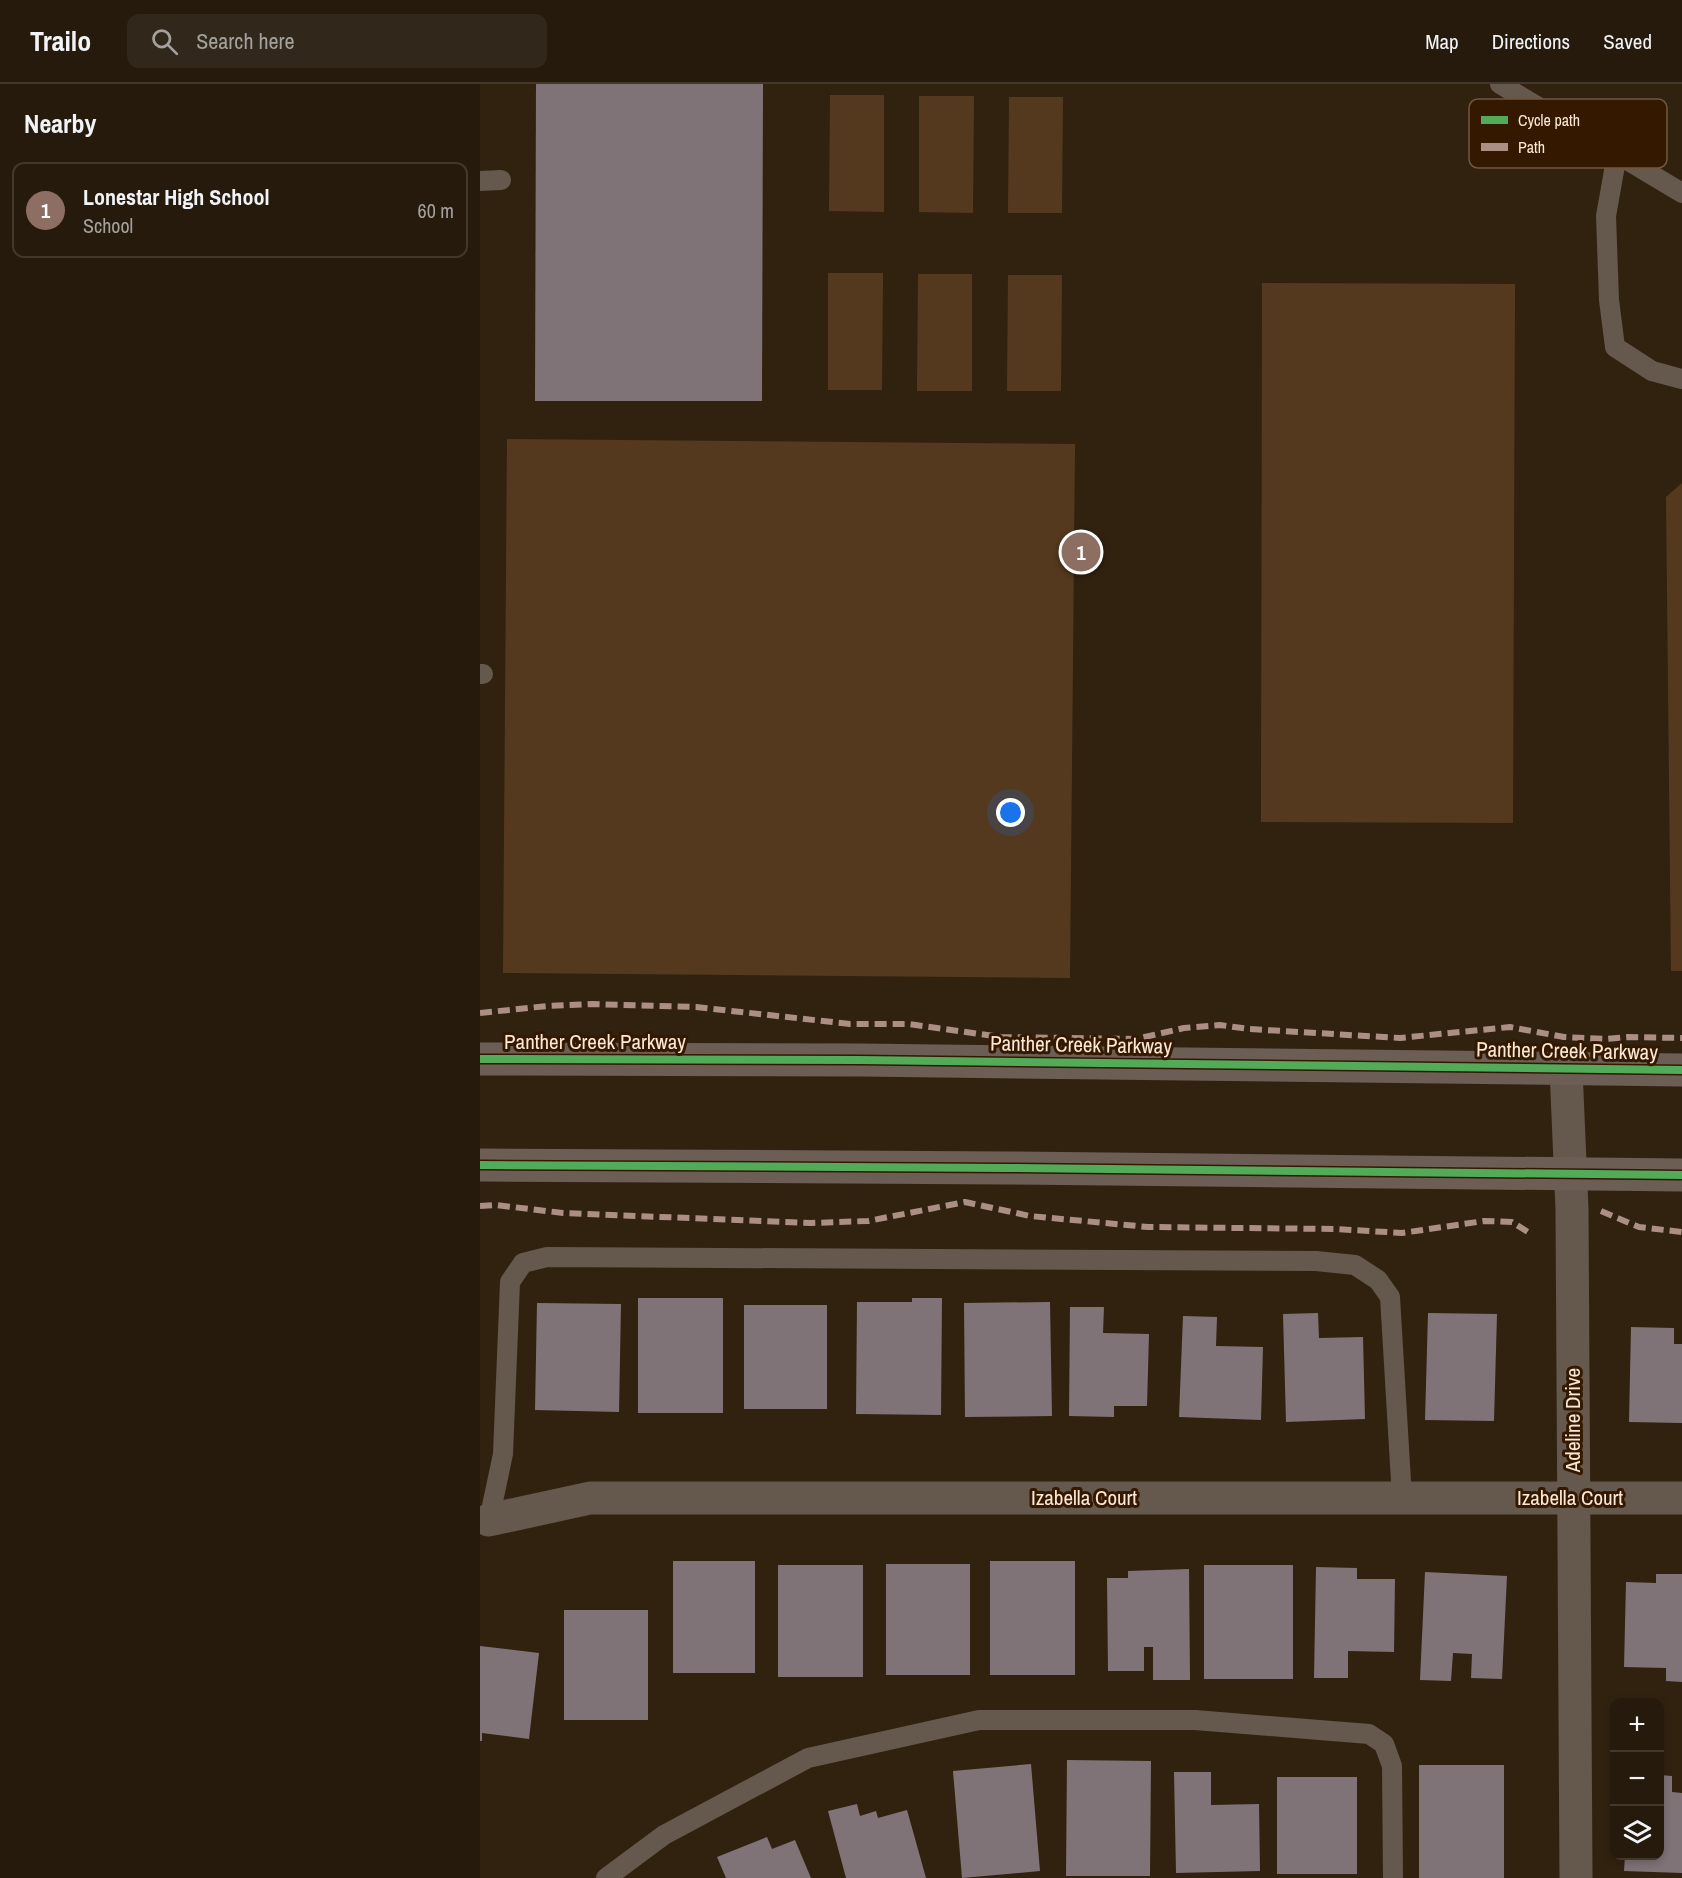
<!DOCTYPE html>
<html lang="en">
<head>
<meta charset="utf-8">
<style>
  body { margin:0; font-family:"Archivo Narrow",sans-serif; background:#31271a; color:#f1f3f6 }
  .controls { position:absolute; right:18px; bottom:18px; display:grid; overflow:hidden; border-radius:12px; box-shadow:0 3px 9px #0003 }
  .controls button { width:54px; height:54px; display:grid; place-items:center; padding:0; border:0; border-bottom:2px solid #42382d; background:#251a0c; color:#f1f3f6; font:30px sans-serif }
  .you { position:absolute; left:531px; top:729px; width:21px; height:21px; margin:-15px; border:4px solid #fff; border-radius:50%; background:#1a73e8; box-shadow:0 0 0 9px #1a73e833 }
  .badge { display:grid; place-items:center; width:39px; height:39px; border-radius:50%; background:#ea580c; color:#fff; font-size:20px; font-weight:700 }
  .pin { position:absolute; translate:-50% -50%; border:3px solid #fff; box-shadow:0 2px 6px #0006 }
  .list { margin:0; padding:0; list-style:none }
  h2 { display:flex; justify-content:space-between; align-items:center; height:78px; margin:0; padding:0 24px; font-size:26px }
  h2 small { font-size:20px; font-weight:400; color:#a3a19d }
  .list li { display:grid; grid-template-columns:39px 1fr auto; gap:18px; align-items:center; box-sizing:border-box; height:96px; margin:0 12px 12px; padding:0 12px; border:2px solid #42382d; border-radius:12px }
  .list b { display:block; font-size:22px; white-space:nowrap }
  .list p { margin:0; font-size:20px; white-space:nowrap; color:#a3a19d }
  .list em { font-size:20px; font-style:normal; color:#a3a19d }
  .icon { flex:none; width:33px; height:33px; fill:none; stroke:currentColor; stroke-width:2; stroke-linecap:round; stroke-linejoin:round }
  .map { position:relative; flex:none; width:1202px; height:1794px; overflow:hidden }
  header { display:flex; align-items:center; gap:36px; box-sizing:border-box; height:84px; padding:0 30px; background:#251a0c; border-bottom:2px solid #42382d }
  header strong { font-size:28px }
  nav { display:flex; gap:33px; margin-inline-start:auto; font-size:21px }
  .search { width:420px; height:54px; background:#31271a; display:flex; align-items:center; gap:15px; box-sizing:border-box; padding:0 21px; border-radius:12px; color:#a3a19d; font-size:22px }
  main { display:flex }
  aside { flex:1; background:#251a0c }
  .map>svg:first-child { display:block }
  .green { fill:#54391e }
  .building { fill:#807377 }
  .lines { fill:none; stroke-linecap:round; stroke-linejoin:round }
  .lane { stroke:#65594d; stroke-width:20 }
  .street { stroke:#65594d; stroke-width:33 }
  .secondary { stroke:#6c5e55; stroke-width:33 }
  .quiet { stroke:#ac8f84; stroke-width:6; stroke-dasharray:12 6; stroke-linecap:butt }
  .cycleway-casing { stroke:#341900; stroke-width:11 }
  .cycleway { stroke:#51ab58; stroke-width:8 }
  .labels { text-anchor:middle; stroke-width:6; stroke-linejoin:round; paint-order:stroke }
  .street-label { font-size:21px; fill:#fbe8d7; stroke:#341900 }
  .key { fill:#341900; stroke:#705740; stroke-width:1.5 }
  .key-label { font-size:16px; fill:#fbe8d7 }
</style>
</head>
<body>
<header>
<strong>Trailo</strong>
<div class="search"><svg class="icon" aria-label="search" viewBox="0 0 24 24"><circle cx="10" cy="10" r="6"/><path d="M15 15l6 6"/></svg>Search here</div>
<nav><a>Map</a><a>Directions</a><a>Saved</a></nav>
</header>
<main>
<aside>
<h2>Nearby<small></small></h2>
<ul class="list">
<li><span class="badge" style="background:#8d6e63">1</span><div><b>Lonestar High School</b><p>School</p></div><em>60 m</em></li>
</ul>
</aside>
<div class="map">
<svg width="1202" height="1794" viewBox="0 0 1202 1794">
  <rect width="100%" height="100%" fill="#312210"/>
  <g class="green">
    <path d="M350,11H404V128L349,127Z"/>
    <path d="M439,12H494L493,129L439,128Z"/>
    <path d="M529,13H583L582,129H528Z"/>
    <path d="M348,189H403L402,306H348Z"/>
    <path d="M438,190H492V307H437Z"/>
    <path d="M528,191H582L581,307H527Z"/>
    <path d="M782,199L1035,200L1033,739L781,738Z"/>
    <path d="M27,355L595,360L590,894L23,889Z"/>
    <path d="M1202,399V887H1191L1186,413Z"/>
  </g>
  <g class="building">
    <path d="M56,0H283L282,317H55Z"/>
    <rect x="158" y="1214" width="85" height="115"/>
    <path d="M432,1214H462L461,1331L376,1330L377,1218H432Z"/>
    <path d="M570,1218L572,1332L485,1333L484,1219Z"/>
    <path d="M57,1219L141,1220L139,1328L55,1326Z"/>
    <rect x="264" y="1221" width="83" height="104"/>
    <path d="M590,1223H624L623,1249L669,1250L667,1322H634V1333L589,1332Z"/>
    <path d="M838,1229L839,1254L883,1253L885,1335L806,1338L803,1230Z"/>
    <path d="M948,1229L1017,1230L1014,1337L945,1336Z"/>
    <path d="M703,1232L737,1233L736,1262L783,1263L781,1336L699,1333Z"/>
    <path d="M1151,1243L1194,1244V1260H1202V1339L1149,1338Z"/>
    <rect x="193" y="1477" width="82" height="112"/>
    <rect x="510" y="1477" width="85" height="114"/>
    <rect x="406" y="1480" width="84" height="111"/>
    <rect x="298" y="1481" width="85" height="112"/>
    <rect x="724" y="1481" width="89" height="114"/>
    <path d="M836,1483L877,1484V1495H915L914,1568L868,1567V1594H834Z"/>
    <path d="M709,1485L710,1596H673V1563H664V1587H628L627,1494H648V1487Z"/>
    <path d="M945,1488L1027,1492L1022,1595L991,1594L992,1570L973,1569L971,1597L940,1596Z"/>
    <path d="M1176,1490H1202V1598L1186,1597V1584L1144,1583L1146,1498L1176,1499Z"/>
    <rect x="84" y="1526" width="84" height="110"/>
    <path d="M0,1562L59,1569L49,1655L2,1649V1657H0Z"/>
    <path d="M587,1676L671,1677L670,1792H586Z"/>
    <path d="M551,1680L560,1787L482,1794L473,1687Z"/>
    <rect x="939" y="1681" width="85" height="113"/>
    <path d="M694,1688H731V1721L779,1720L780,1787L696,1789Z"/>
    <path d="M1180,1691L1192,1692V1708L1202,1709V1789L1144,1787L1145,1772H1180Z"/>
    <rect x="797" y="1693" width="80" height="97"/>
    <path d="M377,1720L380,1732L396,1727L398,1734L427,1726L446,1794H366L348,1727Z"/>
    <path d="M287,1753L292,1765L315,1756L331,1794H246L237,1773Z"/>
  </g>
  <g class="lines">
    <g class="lane">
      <path d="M1020,0L1202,109"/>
      <path d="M1137,70L1126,132L1129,216L1135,263L1172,287L1202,295"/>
      <path d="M0,97L21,96"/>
      <path d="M0,590H3"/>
      <path d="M9,1436L23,1370L30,1198L43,1179L67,1173L836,1177L875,1181L898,1196L910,1213L922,1414"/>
      <path d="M126,1794L184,1751L328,1674L499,1636H715L889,1650L904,1660L912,1682L913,1794"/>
    </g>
    <g class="street">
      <path d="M1086,985L1092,1125L1096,1794"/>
      <path d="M9,1436L110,1414H1202"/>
    </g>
    <g class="secondary">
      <path d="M0,975L380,976L1202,986"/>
      <path d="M0,1081L527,1084L1202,1091"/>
    </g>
    <g class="quiet">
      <path d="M0,929L67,922L112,920L216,923L370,940H429L521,953L656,955L704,944L740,941L769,945L920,954L1030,943L1084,953L1126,955L1148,953L1202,954"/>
      <path d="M0,1122L16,1121L83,1129L331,1139L388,1137L485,1118L550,1132L668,1143L856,1145L922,1149L1004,1137L1032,1138L1051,1150"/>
      <path d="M1121,1127L1159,1143L1202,1148"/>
    </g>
    <defs>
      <g id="cycleway">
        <path d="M0,975L380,976L1202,986"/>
        <path d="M0,1081L527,1084L1202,1091"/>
      </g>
    </defs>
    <use href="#cycleway" class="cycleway-casing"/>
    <use href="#cycleway" class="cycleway"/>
  </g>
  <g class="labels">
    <g class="street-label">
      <text x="115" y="965">Panther Creek Parkway</text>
      <text transform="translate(601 961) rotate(1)" y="7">Panther Creek Parkway</text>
      <text transform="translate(1087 967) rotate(1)" y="7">Panther Creek Parkway</text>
      <text transform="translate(1093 1336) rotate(-90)" y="7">Adeline Drive</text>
      <text x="604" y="1421">Izabella Court</text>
      <text x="1090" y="1421">Izabella Court</text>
    </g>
  </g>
  <rect x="989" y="15" width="198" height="69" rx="9" class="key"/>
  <rect x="1001" y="32" width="27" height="8" fill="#51ab58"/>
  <rect x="1001" y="59" width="27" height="8" fill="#ac8f84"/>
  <g class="key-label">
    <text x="1038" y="42">Cycle path</text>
    <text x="1038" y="69">Path</text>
  </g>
</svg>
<div class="controls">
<button>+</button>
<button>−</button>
<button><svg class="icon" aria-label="layers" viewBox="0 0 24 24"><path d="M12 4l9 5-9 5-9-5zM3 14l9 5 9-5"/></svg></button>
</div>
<div class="you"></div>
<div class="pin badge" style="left:601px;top:468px;background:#8d6e63">1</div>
</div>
</main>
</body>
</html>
